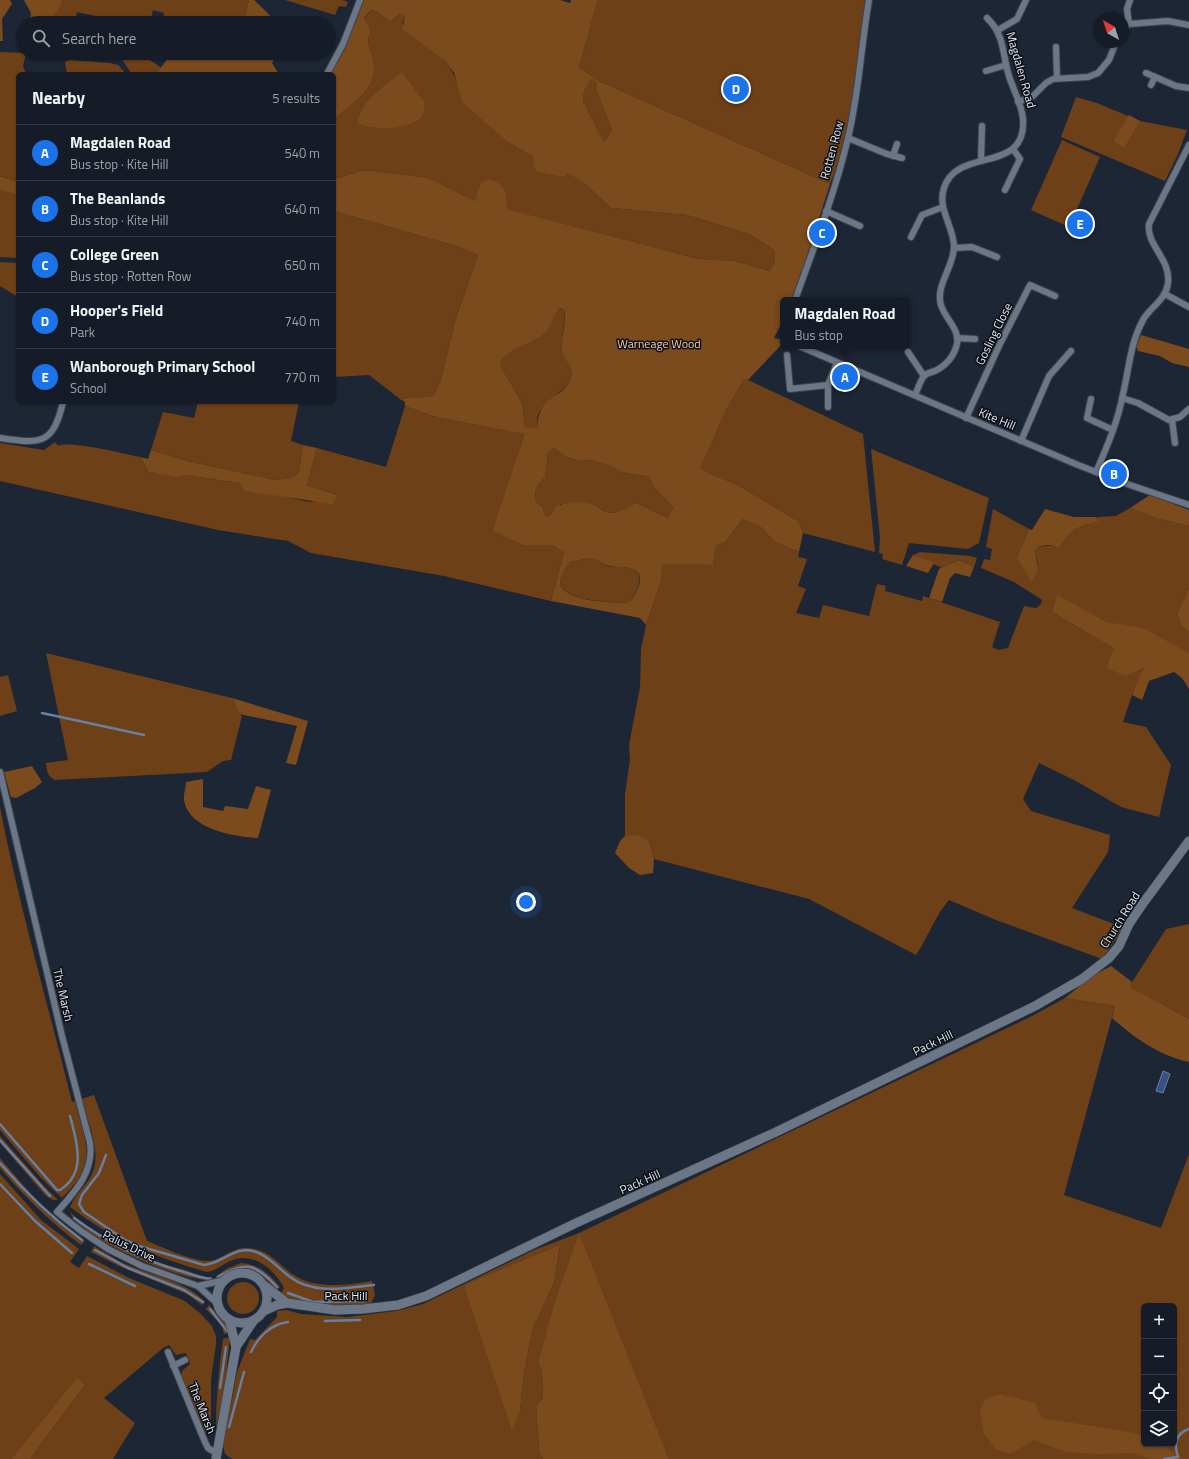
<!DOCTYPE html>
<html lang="en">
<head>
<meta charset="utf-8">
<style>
  body { margin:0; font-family:"Titillium Web",sans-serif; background:#1f252f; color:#f1f3f6 }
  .controls { position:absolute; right:12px; bottom:12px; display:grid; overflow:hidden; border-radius:6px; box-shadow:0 1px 3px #0004 }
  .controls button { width:36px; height:36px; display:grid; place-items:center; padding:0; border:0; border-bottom:1px solid #353a44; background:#161c27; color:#f1f3f6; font:20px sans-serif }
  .compass { position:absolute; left:1093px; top:12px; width:36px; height:36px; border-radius:50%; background:#161c27; box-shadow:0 1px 3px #0004; rotate:321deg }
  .you { position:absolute; left:526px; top:902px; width:14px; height:14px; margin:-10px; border:3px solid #fff; border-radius:50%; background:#1a73e8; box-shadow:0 0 0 6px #1a73e833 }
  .badge { display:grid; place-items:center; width:26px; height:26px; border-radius:50%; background:#1a73e8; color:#fff; font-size:13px; font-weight:700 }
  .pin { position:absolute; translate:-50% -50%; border:2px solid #fff; box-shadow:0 1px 4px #0006 }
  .popup { position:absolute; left:780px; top:297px; width:130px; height:52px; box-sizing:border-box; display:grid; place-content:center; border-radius:6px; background:#161c27; filter:drop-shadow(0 1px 3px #0005); font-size:13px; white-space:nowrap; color:#9ea1a7 }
  .popup b { font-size:15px; color:#f1f3f6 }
  .popup::after { content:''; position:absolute; left:50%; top:100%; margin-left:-8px; border:8px solid transparent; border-top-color:#161c27 }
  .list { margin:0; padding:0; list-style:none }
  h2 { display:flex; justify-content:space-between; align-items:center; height:52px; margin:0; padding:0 16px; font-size:17px }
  h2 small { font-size:13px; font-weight:400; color:#9ea1a7 }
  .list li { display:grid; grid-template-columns:26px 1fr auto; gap:12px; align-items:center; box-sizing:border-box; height:56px; padding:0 16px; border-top:1px solid #353a44 }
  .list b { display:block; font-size:15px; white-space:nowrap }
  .list p { margin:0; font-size:13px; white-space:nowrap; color:#9ea1a7 }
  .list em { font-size:13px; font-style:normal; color:#9ea1a7 }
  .icon { flex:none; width:22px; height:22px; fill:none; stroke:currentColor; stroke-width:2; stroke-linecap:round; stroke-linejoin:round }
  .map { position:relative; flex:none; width:1189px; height:1459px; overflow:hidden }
  .search { position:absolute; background:#161c27; box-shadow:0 1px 3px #0004; left:16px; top:16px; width:320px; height:44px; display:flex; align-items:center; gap:10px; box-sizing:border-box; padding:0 14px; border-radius:22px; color:#9ea1a7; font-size:15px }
  .panel { position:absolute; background:#161c27; box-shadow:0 1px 3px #0004; left:16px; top:72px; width:320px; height:332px; border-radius:6px }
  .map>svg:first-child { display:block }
  .green { fill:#6d4017; fill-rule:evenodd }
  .forest { fill:#7b4a1d; fill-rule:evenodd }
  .water { fill:#345283; stroke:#687fa4 }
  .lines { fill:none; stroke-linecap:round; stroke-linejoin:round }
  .stream { stroke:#687fa4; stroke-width:2.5 }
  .street-casing { stroke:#3c434f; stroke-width:8 }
  .secondary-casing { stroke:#3c434f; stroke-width:10 }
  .street { stroke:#6b7686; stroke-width:6 }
  .secondary { stroke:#6b7686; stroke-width:9 }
  .labels { text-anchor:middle; stroke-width:3; stroke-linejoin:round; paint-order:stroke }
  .street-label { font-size:12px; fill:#e2e8f2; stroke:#0b0f15 }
  .park-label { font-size:12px; fill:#fdceaa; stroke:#0b0f15 }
</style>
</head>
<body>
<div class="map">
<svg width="1189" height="1459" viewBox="0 0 1189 1459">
  <rect width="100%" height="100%" fill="#1d2634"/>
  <g class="green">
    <path d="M62,0H249L243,23H163L164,13L153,10L150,23H136V19L119,16L110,19L77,12L75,20L84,23H49Z"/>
    <path d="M285,0H342L348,2L346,7L339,6L335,15Z"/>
    <path d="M598,0H869L848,138L830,184L599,81L579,67Z"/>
    <path d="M371,10L376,11L391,22L399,14L405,17L402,24C423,41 449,57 457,83L509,143L534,157L568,172L584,183L611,208L687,215L749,234L775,251V261L770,271L735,261L699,259L506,209V191L480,186L475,201L429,178L365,170L334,179V120C352,101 380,91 373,59C370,44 365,46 371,30L364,19Z"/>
    <path d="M0,52L26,53L23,66L26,74H18V182L0,176Z"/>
    <path d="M125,53C140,56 149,58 161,68L156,74H132L123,61Z"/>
    <path d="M69,60L110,63L118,65L126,74H67L65,62Z"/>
    <path d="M592,79L597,83V92L612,130L604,142L583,101C583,91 586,86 592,79Z"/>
    <path d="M1076,97L1097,103L1140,121L1187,130L1178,154L1165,181L1061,137Z"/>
    <path d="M1062,140L1100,157L1069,227L1031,210Z"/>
    <path d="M0,190L18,195V258L0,257Z"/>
    <path d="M334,211L456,246L478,255L455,321L441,380L434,395C422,399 412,397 400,399L369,375L334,377Z"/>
    <path d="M0,262L18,263V297L0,286Z"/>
    <path d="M558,308L564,309C566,323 560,337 562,352C564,362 576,368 570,380C563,393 546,399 539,413C537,417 537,424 537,429L525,427L522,403L500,365C508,343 525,349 540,337C548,330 554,318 558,308Z"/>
    <path d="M744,378L863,434L875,552L803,533L798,521L736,484L708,473L701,467L726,410Z"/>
    <path d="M198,402H299L291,441L303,445L299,472L292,478L276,480L187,461L151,450L163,412L194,418Z"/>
    <path d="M405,406L436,417L526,434L492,531L522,545H552L564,552L551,601L444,576L311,553L288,541L218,530L0,481V443L44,450L55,442L58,446C70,440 125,454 140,457L149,472L178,476L185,475L239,483L244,491L262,492L310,502L337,495L307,485L317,448L386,467Z"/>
    <path d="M554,448L566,457L580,461L590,460L610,466L622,472L649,477C654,491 664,496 673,507L668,518C656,514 647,506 635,503L626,510L617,513L606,512L592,504H561L546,518L544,514L543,508L536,502C534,490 536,485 545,477L548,453Z"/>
    <path d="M871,449L989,498L979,543L968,549L909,543L902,565L882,559L883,554L879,553L880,538Z"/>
    <path d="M1130,508L1155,518L1189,526V588L1177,614L1181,625L1189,632V653L1124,626L1107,622L1057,596L1052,612L1113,648L1106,668L1146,667L1137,680L1123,722L1146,727L1171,765L1159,817L1121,807L1076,781L1039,763L1023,799L1031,811L1110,835L1108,852L1072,908L1122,927L1120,933L1102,959L996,920L949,900C935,916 928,937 916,955L809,899L654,859L649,841L625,836V794L630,760L629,745L640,687L641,649L646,625L661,581L663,563L713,565L716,546L725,542L743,519L762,528L775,542L799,552L798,557L807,559L798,586L806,589L796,613L819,618L823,605L869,616L877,584L886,586L885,591L922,601L923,596L1000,622L992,647L999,650L1008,648L1024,606L1036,608L1041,604L1042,600L1014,582L981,568L984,559L990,560L992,549L986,547L993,509L1029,529L1022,546L1038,566L1035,551L1037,548C1043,545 1053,544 1058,549C1071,531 1075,526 1097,522V517L1116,516Z"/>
    <path d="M920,552L971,556L977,558L974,567L959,560L942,568L913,555Z"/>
    <path d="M590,558C598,559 601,563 607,566C614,568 623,566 629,568C648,572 637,591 631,601L626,603C605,601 574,602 560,586L561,577L570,562Z"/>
    <path d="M46,653L232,698L239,714L242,716L231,760L223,761L207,772L55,780C47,776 47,771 46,763L68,760Z"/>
    <path d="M8,675L17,711L0,716V677Z"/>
    <path d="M0,807C19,906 48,1004 72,1102L75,1101C80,1122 91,1147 84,1168C80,1180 70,1189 62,1198L41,1178L0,1130Z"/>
    <path d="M1189,924V1019L1129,987L1166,929Z"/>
    <path d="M1065,998L1115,1006L1064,1195L1161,1228L1189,1154V1459H669L579,1234L538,1363L542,1372L543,1398L536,1405L539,1453L543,1459H232L225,1454L223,1445L237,1372L250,1339L255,1340L277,1317V1311L286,1310L301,1314L347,1317L396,1311L423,1304L534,1250L579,1233L1032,1016ZM560,1246L554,1283L533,1328L524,1372L520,1411L464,1285ZM1144,1306H1174V1444H1144Z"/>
    <path d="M94,1095L147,1241C162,1247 199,1265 214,1260C226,1256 234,1247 248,1248C272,1250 279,1267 297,1277C318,1289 349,1285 372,1281L375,1295L372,1302C360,1309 312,1305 298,1301C292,1300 286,1297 281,1294L284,1288C275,1270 254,1252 233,1260C224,1263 216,1271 207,1272C157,1258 112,1239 70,1207C75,1195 85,1187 91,1176C103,1153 88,1123 81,1099Z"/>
    <path d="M0,1136L43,1185L58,1200H53L46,1196L0,1143Z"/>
    <path d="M0,1158C25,1188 52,1219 85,1241L81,1245C51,1223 25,1197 0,1168Z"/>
    <path d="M0,1174L41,1220L79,1249L70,1262L79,1268L87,1256L129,1278L185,1301L201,1314L212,1326L216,1336V1344L211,1380V1431L205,1433L204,1431L181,1376L182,1371L190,1364L186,1353L176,1355L169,1345L163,1348L104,1398L135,1423L113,1459H30L85,1385L77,1379L11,1459H0Z"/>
    <path d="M70,1212C101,1241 145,1260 185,1270C194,1273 203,1278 212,1277L213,1280C185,1283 79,1239 70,1212Z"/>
    <path d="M94,1246C106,1253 117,1261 130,1266C154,1276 187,1282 205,1302L202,1305L187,1294L121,1267L91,1252Z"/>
    <path d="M241,1263C259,1264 269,1274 280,1287L277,1290C264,1278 254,1263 234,1270C228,1272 223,1276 217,1279L216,1276L228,1268Z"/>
    <circle cx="243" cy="1298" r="16"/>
    <path d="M209,1305L226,1324L229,1333L224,1334L222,1326L206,1309Z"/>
    <path d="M230,1337L225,1384L216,1428C216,1398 219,1369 223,1339Z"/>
  </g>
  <g class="forest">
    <path d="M0,0H10L12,4L2,19L3,41H0Z"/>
    <path d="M24,0H62V2L49,23H29L31,13Z"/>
    <path d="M249,0H254L278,23H243Z"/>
    <path d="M363,0H560L570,3L571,0H598L579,67L599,81L830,184L793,300H783V320L774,338L783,340V343L748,380L744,379L726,410L701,467L708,473L736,484L798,521L803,533L799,552L775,542L762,528L743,519L725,542L716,546L713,565L663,564L661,581L646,625L640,618L551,601L564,552L552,545H522L492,531L525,434L436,417L405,406V402L400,399C412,397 422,399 434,395L441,380L455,321L478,255L456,246L334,211V179L365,170L429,178L475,201C477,195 478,188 482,183C488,175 501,183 505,190C507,194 506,204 507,209L699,259L735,261L770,271L775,261V251L749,234L687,215L611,208L584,183L568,173L564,177L538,172L533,165L534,157L509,143L462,102L454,73L444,60L402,29L405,17L399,14L391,22L376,11L371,10L364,18L371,30C365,46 370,44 373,59C380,91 352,101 334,120V74H331L346,46ZM592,79L597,83V92L612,130L604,142L583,101C583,92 586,86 592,79ZM559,308L564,309C567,323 560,337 562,352C564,362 576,368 570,380C558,403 540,392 537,428L525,427L522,403L500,365C507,346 525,348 540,337C550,330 553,318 559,308ZM554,448L566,457L580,461L590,460L610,466L622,472L649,477C654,491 664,496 673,507L668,518C656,514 647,506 635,503C626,509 617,515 606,512C601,510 597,506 592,504C581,501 565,502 555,507L552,513L547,517L544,514L543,508L536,502C534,490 536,486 545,477L548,453ZM590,558C598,559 603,565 610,566C617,568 623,566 629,568C649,572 637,592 631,601L626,603C605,601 574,603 560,586L561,577L570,562Z"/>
    <path d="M51,53H108L110,57Z"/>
    <path d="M172,53H220L230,59H239L240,53H278L272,63L279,74H156Z"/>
    <path d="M402,72L425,103L422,117C407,130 375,131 357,123C362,100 384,86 402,72Z"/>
    <path d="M1129,115L1140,121L1124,148L1113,141Z"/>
    <path d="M0,176L18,182V195L0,190Z"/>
    <path d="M1141,335L1189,349V367L1172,363L1160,356L1138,351L1136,346Z"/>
    <path d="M303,445L317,448L307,485L337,495L333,504L244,491L239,483L185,475L178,477L149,472L140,457L148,459L151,450L187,461L276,480L292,478L299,472Z"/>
    <path d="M1150,495L1189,510V526L1155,518L1130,508Z"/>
    <path d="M1045,509L1074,517H1096L1098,522C1075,526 1071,531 1058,549C1053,544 1044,544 1037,548L1035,551L1038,570L1031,581L1017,558L1029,529L1032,530Z"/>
    <path d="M913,555L934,563L928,573L906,566Z"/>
    <path d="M959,560L974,567L970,577L955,573L950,578L942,602L929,598L939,569Z"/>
    <path d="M1189,588V632L1181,625L1177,614Z"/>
    <path d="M1057,595L1107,622L1143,628L1189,653V689L1182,678L1174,672L1149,681L1142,700L1132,695L1137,680L1145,667L1126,676L1106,668L1113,648L1052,612Z"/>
    <path d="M232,698L308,721L296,765L286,763L297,726L239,714Z"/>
    <path d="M32,766L42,782L35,788L16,798L11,797L4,772Z"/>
    <path d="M203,779V807L223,811L225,806L248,809L256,786L271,790L258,838C234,837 188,829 184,800C183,795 186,788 186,782Z"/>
    <path d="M638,835L649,841L654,859L653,873L640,875L629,868L615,853L620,841L625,836Z"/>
    <path d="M1111,966L1132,982L1130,987L1189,1019V1062C1160,1056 1133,1037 1112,1018L1115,1006L1065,998L1092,976Z"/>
    <path d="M579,1233L669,1459H543L539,1453L536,1405L543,1398L542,1372L538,1363L556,1299Z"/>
    <path d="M560,1245L554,1283L533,1328L524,1372L520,1411L512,1431L464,1285Z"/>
    <path d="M77,1378L85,1385L30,1459H11Z"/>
    <path d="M1000,1394L1035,1403L1042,1418L1135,1433L1144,1437V1444H1160L1184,1459H1149L1132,1453L1098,1454L1066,1452L1034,1440L1011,1454L995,1449L984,1434L980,1411L985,1399Z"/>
  </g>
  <path class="water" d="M1163,1071L1170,1074L1163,1093L1156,1091Z"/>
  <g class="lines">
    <g class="stream">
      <path d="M42,713L144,735"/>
      <path d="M0,1124L57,1190H60C87,1173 77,1142 70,1116"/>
      <path d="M0,1140L50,1196"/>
      <path d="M106,1155L99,1173L82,1195L79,1204L84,1212L125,1240L139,1246L204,1265C222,1264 234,1246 253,1251C268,1255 278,1268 290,1277C314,1295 346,1288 374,1285"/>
      <path d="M0,1163C25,1192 51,1217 82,1240"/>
      <path d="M0,1184L35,1221L72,1253"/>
      <path d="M74,1218C108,1243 144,1261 184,1272C193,1275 201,1278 211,1279"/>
      <path d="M95,1250L128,1268L184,1290L203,1302"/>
      <path d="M89,1264L135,1286"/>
      <path d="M218,1277C246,1260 255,1264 277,1287"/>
      <path d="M288,1293L313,1302L365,1301"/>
      <path d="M210,1309L227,1331"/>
      <path d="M325,1321L360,1320"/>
      <path d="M251,1352C258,1337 271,1324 288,1322"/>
      <path d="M220,1388L226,1347"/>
      <path d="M229,1427L244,1372"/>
      <path d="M1164,1459L1178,1457C1174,1444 1175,1434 1189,1429"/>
    </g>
    <defs>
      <g id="street">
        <path d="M1129,24L1168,21L1189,25"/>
        <path d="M998,30L1017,19L1026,0"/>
        <path d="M1123,30L1129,24L1127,9L1130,0"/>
        <path d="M1056,47L1057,78"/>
        <path d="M986,71L1006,65"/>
        <path d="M1146,73L1176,86L1189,88"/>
        <path d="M327,74L343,44L360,0"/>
        <path d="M1151,85L1155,77"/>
        <path d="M1018,102L1033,96L1046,83L1053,79L1088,77L1098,73L1109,60L1116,42"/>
        <path d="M848,138L887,154L902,158"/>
        <path d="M893,156L897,144"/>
        <path d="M981,161L982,126"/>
        <path d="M1005,190L1020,159L1013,149"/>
        <path d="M826,211L860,226"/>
        <path d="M911,237L922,215L943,207"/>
        <path d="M954,248L972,247L997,257"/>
        <path d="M1165,294L1189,307"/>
        <path d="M795,300C814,247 835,193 848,138C859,93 861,46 869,0"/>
        <path d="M957,338L975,339"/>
        <path d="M799,346L1078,465L1130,485L1189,505"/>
        <path d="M908,352L924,376"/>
        <path d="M787,355L790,389L828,385L837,363"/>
        <path d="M915,395C918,389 920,381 924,376C927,373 931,372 935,371C947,365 954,356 957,344C960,329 945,319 941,305C935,286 954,266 954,247C954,227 937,209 944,188C957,146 1027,175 1023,119C1022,105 1013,89 1009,76C1002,54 1005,35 987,18"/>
        <path d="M1122,398L1138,403L1169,420L1180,417L1189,409"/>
        <path d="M1091,399L1087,418L1113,430"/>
        <path d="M828,407V385"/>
        <path d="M966,418L999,346L1030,285L1055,296"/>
        <path d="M1172,420L1175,443"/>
        <path d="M0,438C41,444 53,445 63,402"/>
        <path d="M1021,441L1049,376L1071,351"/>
        <path d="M1096,472C1107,447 1118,421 1123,394C1129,369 1130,344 1143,320C1150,307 1166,300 1168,283C1171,259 1146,245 1149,224L1189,145"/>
        <path d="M0,772L62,1036L90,1143C94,1172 75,1192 57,1212L81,1231L108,1249L142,1266L198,1286L218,1304"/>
        <path d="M198,1286L225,1280"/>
        <path d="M168,1352L205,1442L208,1448L216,1453"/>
        <path d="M173,1366L185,1360"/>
      </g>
      <g id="secondary">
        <circle cx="242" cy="1298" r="25"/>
        <path d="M265,1286L287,1303"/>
        <path d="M264,1311L277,1305L287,1303L335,1310L363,1309L398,1305L426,1296L576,1223L776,1132L1035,1006L1082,979L1109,958L1119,946L1129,924L1144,902L1189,841"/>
        <path d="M229,1319L236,1347"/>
        <path d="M216,1459L236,1347L254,1320"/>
      </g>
    </defs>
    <use href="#street" class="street-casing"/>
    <use href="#secondary" class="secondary-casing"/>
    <use href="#street" class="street"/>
    <use href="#secondary" class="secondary"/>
  </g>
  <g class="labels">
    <g class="street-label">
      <text transform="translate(1021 70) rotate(74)" y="4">Magdalen Road</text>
      <text transform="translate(832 150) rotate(-75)" y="4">Rotten Row</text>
      <text transform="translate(994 334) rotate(-64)" y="4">Gosling Close</text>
      <text transform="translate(997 419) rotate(23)" y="4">Kite Hill</text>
      <text transform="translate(1120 920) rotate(-58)" y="4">Church Road</text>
      <text transform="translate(63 995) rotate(77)" y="4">The Marsh</text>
      <text transform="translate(933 1043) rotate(-26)" y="4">Pack Hill</text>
      <text transform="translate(640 1182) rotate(-24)" y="4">Pack Hill</text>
      <text transform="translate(129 1246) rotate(26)" y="4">Palus Drive</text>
      <text x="346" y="1300">Pack Hill</text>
      <text transform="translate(202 1408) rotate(68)" y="4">The Marsh</text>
    </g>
    <g class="park-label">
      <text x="659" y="348">Warneage Wood</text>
    </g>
  </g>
</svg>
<div class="controls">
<button>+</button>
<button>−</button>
<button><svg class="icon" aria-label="locate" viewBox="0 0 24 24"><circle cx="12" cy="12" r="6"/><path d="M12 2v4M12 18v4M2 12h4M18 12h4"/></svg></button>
<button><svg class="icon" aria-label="layers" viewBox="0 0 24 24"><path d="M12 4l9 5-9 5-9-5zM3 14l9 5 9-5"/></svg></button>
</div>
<svg class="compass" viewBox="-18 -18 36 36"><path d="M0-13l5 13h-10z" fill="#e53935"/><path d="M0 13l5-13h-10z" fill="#9ea1a7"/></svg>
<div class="you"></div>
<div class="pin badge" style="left:845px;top:377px">A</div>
<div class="popup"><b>Magdalen Road</b>Bus stop</div>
<div class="pin badge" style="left:1114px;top:474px">B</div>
<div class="pin badge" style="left:822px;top:233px">C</div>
<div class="pin badge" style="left:736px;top:89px">D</div>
<div class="pin badge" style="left:1080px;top:224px">E</div>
<div class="search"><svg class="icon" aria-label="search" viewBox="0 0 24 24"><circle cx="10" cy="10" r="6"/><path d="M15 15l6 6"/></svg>Search here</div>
<section class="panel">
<h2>Nearby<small>5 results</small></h2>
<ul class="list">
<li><span class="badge">A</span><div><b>Magdalen Road</b><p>Bus stop · Kite Hill</p></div><em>540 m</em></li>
<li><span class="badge">B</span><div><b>The Beanlands</b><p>Bus stop · Kite Hill</p></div><em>640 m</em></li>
<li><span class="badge">C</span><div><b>College Green</b><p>Bus stop · Rotten Row</p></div><em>650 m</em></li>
<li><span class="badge">D</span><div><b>Hooper's Field</b><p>Park</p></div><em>740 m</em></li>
<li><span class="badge">E</span><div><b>Wanborough Primary School</b><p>School</p></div><em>770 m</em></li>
</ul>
</section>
</div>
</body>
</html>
